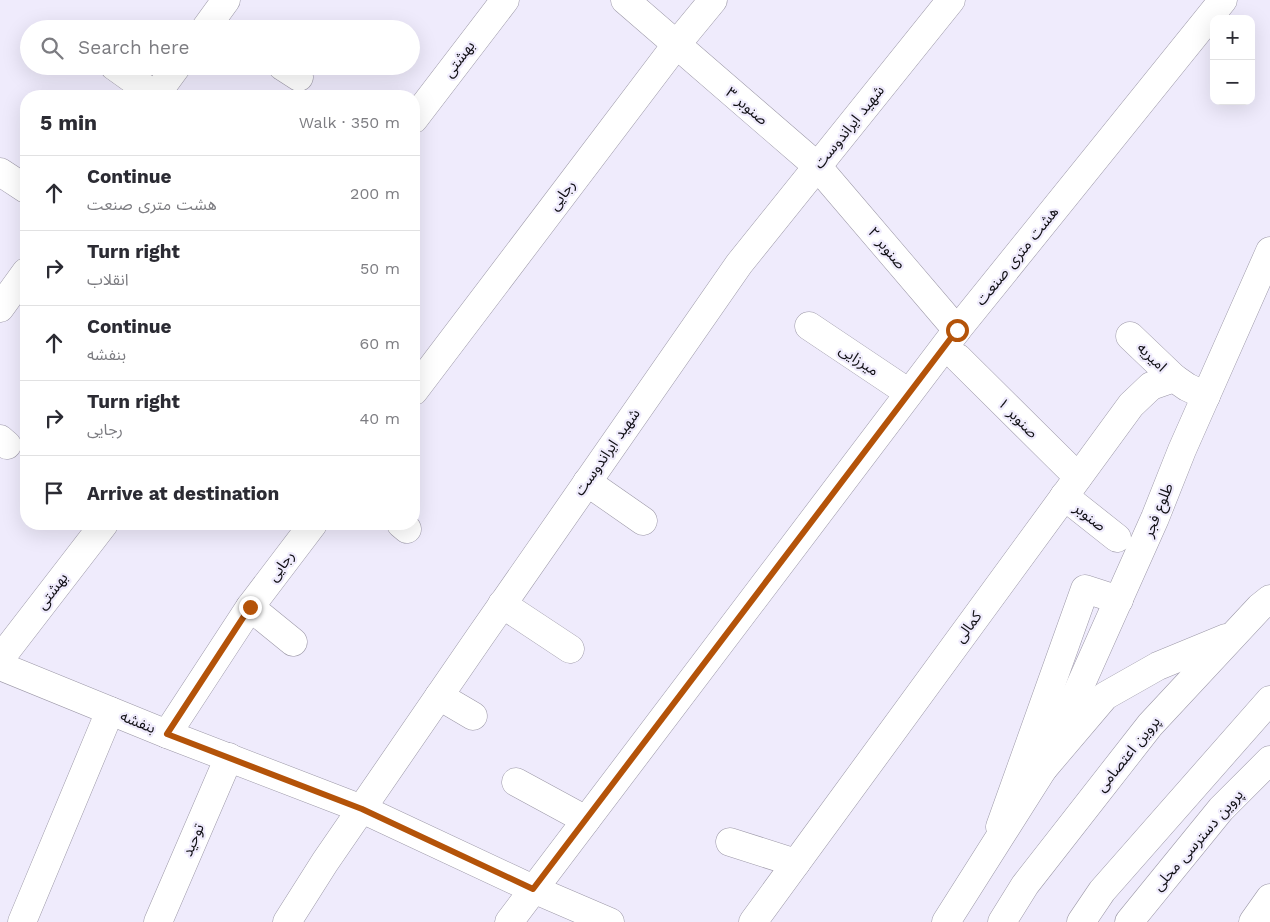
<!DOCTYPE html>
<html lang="en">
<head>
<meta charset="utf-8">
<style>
  body { margin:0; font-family:"Work Sans","Noto Sans Arabic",sans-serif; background:#f2f2f3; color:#2b2b33 }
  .controls { position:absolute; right:15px; top:15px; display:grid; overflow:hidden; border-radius:10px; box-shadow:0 5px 20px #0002 }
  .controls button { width:45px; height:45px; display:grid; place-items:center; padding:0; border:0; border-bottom:1px solid #e1e1e2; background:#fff; color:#2b2b33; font:25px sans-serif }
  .stop { position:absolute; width:15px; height:15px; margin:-11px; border:4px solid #b45309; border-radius:50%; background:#fff }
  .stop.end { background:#b45309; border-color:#fff; box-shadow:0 1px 5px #0008 }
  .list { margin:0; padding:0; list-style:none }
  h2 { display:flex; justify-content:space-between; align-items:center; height:65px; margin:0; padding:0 20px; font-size:21px }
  h2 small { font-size:16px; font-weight:400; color:#7c7c81 }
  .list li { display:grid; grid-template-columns:32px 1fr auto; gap:15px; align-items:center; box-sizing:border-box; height:75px; padding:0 20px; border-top:1px solid #e1e1e2 }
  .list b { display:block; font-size:19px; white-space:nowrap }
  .list p { margin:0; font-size:16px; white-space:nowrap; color:#7c7c81 }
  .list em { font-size:16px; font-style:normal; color:#7c7c81 }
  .icon { flex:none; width:28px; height:28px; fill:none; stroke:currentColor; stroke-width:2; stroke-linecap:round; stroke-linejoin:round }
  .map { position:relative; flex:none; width:1270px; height:922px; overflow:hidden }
  .search { position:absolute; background:#fff; box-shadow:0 5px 20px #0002; left:20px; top:20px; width:400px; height:55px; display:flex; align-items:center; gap:12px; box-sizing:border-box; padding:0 18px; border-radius:28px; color:#7c7c81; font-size:19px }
  .panel { position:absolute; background:#fff; box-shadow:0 5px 20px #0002; left:20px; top:90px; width:400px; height:440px; border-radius:20px }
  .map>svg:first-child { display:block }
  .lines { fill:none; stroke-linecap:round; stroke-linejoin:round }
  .street-casing { stroke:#9c98a7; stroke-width:29 }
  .secondary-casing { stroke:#9c98a7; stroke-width:29 }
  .primary-casing { stroke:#9c98a7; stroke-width:29 }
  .street { stroke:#fff; stroke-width:28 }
  .secondary { stroke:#fff; stroke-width:28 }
  .primary { stroke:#fff; stroke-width:28 }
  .route { stroke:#b45309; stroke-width:6 }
  .labels { text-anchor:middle; stroke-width:4.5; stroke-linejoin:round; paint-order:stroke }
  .street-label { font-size:15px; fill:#100f14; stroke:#efebfc }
</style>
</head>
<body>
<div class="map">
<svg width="1270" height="922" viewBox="0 0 1270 922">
  <rect width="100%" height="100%" fill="#efebfc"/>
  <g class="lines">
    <defs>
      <g id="street">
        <path d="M625,0L817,166L957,330"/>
        <path d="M205,29L226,0"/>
        <path d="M114,66L156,96"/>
        <path d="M282,66L299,77"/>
        <path d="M155,96L177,66"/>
        <path d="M414,119L505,0"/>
        <path d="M0,172L26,189"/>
        <path d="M0,308L26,272"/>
        <path d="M809,326L909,393"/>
        <path d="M1130,336L1174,378"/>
        <path d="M958,358L1078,477"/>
        <path d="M414,391L676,45L713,0"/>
        <path d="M0,439L7,445"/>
        <path d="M587,482L643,521"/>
        <path d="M1064,496L1117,538"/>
        <path d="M401,524L407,529"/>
        <path d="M502,604L570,649"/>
        <path d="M250,607L293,642"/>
        <path d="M0,659L104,524"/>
        <path d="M0,666L167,734L362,809L533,889L610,922"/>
        <path d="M439,696L473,716"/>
        <path d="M167,734L250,607L313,524"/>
        <path d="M516,782L586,820"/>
        <path d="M1000,827L1085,589L1119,600"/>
        <path d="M730,842L796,863"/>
        <path d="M22,922L110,711"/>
        <path d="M158,922L229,757"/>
        <path d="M287,922L325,862L479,638L739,264L951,0"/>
        <path d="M509,922L957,330L1223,0"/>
        <path d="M753,922L1131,405L1151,386L1174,378L1187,387L1206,396"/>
        <path d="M1253,922L1270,898"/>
      </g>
      <g id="secondary">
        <path d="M946,922L1043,769L1155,518L1182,450L1270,251"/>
        <path d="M1129,922L1221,809L1270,760"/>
      </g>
      <g id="primary">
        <path d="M1043,769L1105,696L1158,666L1226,638"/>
        <path d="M1002,922L1025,885L1150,725L1260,607L1270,599"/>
        <path d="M1081,922L1102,891L1270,700"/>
      </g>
    </defs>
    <use href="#street" class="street-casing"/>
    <use href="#secondary" class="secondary-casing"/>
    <use href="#primary" class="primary-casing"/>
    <use href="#street" class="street"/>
    <use href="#secondary" class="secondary"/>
    <use href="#primary" class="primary"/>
  </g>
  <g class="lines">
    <path class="route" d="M250,607L167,734L362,809L533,889L957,330"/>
  </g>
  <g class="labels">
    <g class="street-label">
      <text transform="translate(459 59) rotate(-53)" y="5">بهشتی</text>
      <text transform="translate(747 106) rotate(40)" y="5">صنوبر ۳</text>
      <text transform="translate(849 127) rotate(-51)" y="5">شهید ایراندوست</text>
      <text transform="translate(562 195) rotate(-53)" y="5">رجایی</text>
      <text transform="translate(887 248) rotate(50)" y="5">صنوبر ۲</text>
      <text transform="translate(1017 256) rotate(-51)" y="5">هشت متری صنعت</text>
      <text transform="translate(1152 357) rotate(44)" y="5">امیریه</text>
      <text transform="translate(859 360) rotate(34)" y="5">میرزایی</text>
      <text transform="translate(1018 418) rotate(45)" y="5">صنوبر ۱</text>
      <text transform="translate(607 452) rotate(-55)" y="5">شهید ایراندوست</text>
      <text transform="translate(1158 510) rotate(-68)" y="5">طلوع فجر</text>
      <text transform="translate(1090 517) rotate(38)" y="5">صنوبر</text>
      <text transform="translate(281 566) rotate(-53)" y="5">رجایی</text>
      <text transform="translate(52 591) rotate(-53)" y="5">بهشتی</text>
      <text transform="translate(968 627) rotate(-54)" y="5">کمالی</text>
      <text transform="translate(138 722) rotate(22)" y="5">بنفشه</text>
      <text transform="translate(1128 754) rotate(-51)" y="5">پروین اعتصامی</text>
      <text transform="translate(193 840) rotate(-67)" y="5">توحید</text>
      <text transform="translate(1198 840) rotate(-49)" y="5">پروین دسترسی محلی</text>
    </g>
  </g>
</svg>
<div class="controls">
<button>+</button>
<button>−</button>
</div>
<div class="stop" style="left:957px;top:330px"></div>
<div class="stop end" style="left:250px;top:607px"></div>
<div class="search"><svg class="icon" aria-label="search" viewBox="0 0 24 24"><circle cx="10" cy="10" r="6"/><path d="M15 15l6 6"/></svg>Search here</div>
<section class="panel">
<h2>5 min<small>Walk · 350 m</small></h2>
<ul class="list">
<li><svg class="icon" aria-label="ahead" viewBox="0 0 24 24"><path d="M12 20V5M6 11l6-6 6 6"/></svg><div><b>Continue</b><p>هشت متری صنعت</p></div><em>200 m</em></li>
<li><svg class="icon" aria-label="right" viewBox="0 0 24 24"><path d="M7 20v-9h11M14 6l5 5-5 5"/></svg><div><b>Turn right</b><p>انقلاب</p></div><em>50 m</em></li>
<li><svg class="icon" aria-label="ahead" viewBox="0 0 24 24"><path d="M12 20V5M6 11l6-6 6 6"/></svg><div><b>Continue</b><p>بنفشه</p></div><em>60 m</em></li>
<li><svg class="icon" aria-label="right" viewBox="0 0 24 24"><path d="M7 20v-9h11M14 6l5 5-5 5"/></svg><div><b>Turn right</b><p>رجایی</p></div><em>40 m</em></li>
<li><svg class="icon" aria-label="arrive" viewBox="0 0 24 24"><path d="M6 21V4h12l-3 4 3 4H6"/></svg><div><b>Arrive at destination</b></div></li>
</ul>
</section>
</div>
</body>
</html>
